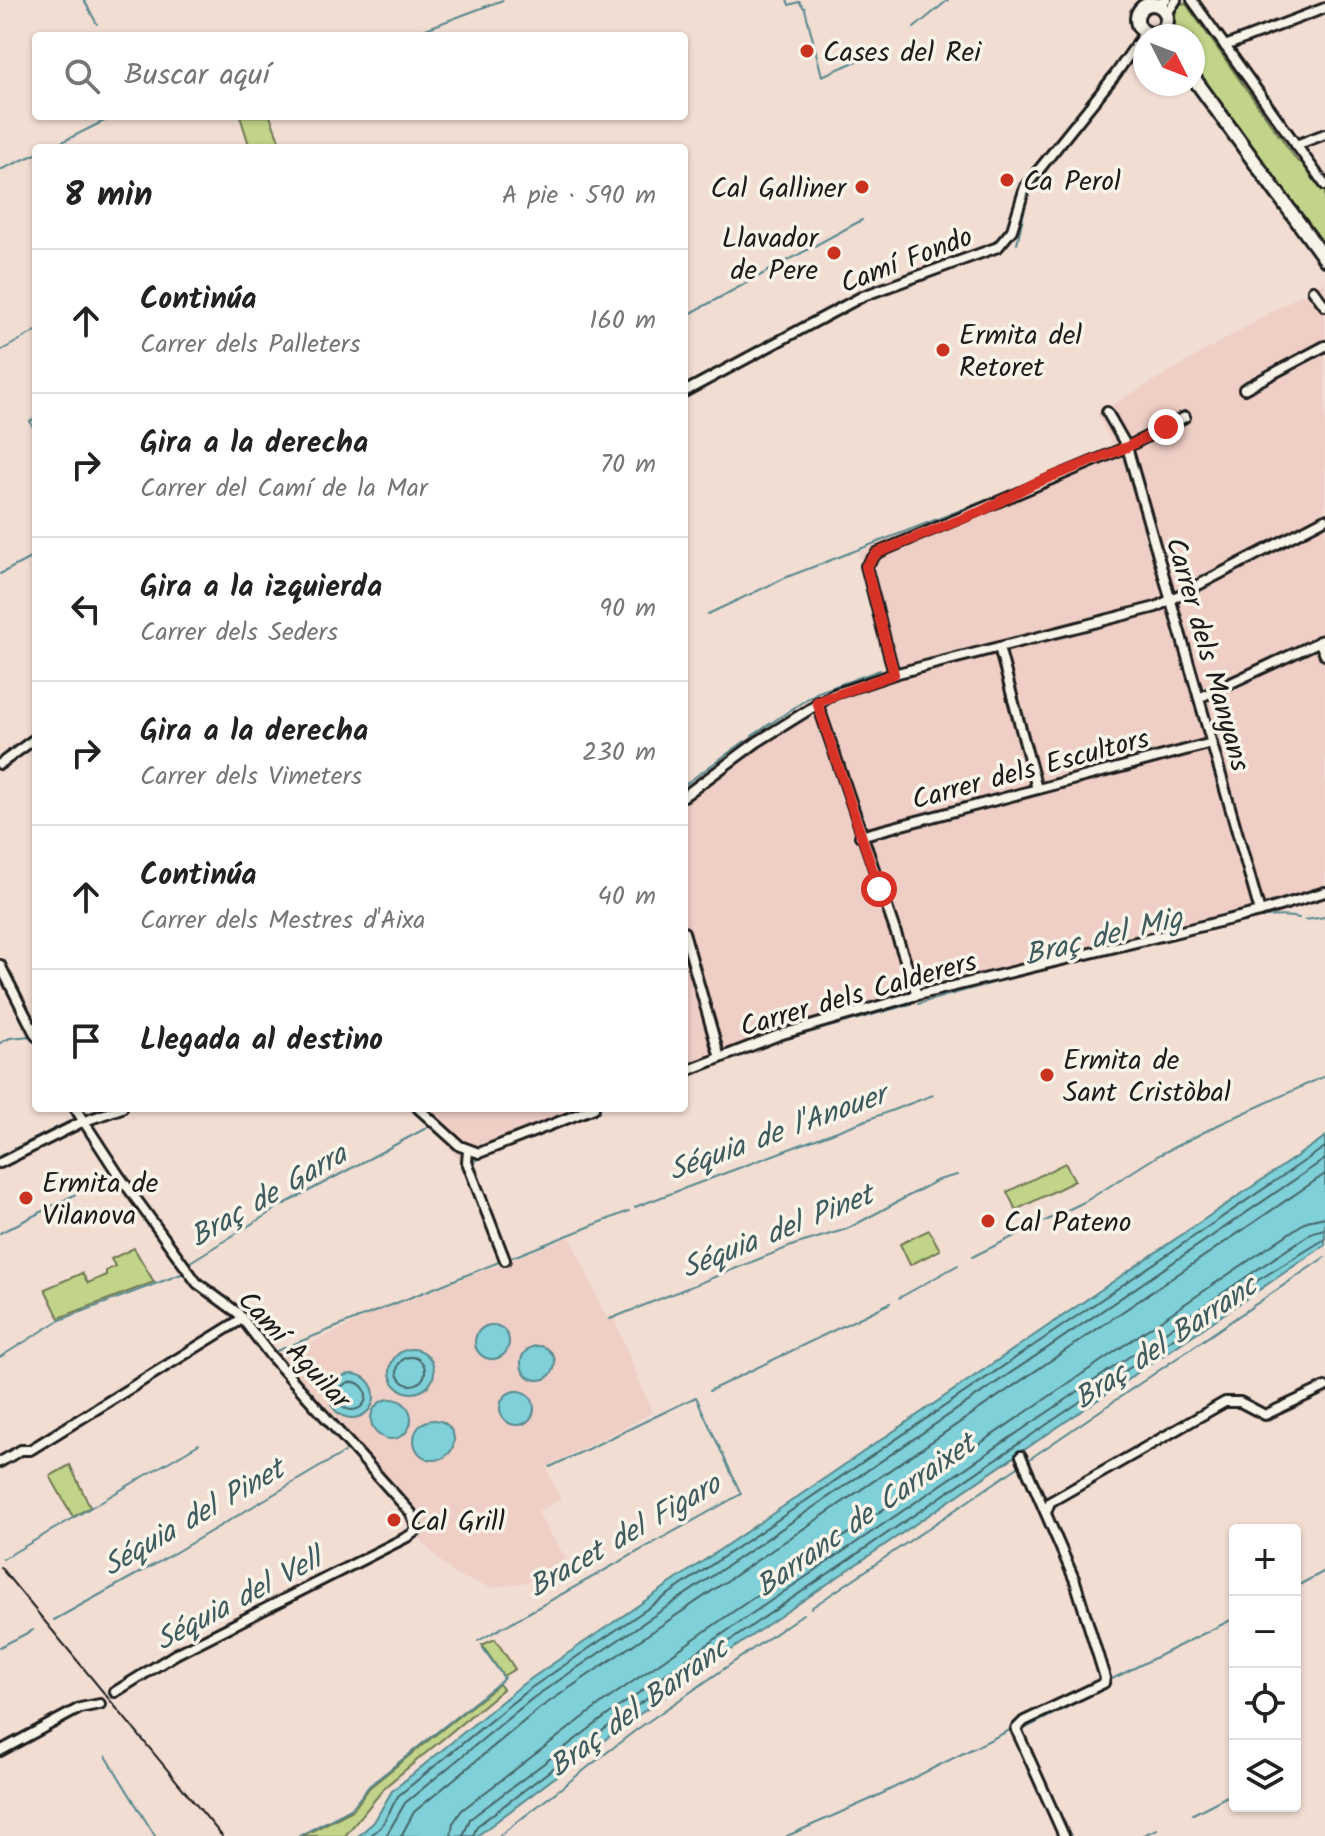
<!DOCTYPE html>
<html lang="es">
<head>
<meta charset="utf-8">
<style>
  body { margin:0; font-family:Kalam,sans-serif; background:#f6f6f6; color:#222 }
  .controls { position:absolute; right:24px; bottom:24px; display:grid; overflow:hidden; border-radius:8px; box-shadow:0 2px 6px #0004 }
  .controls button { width:72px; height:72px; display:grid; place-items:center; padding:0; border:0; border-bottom:2px solid #e0e0e0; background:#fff; color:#222; font:40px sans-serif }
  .compass { position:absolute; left:1133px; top:24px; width:72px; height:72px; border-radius:50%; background:#fff; box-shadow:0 2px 6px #0004; rotate:132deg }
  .stop { position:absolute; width:24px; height:24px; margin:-18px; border:6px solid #d93025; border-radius:50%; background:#fff }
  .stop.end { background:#d93025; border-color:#fff; box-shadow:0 2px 8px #0008 }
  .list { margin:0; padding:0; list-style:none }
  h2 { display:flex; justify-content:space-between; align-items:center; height:104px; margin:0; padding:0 32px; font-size:34px }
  h2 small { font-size:26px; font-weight:400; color:#767676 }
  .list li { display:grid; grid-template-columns:52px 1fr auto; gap:24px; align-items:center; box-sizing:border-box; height:144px; padding:0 32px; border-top:2px solid #e0e0e0 }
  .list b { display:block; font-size:30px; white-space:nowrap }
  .list p { margin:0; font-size:26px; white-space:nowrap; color:#767676 }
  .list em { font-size:26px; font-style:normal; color:#767676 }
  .icon { flex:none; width:44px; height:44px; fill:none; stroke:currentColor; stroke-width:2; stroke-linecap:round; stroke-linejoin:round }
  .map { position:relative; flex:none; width:1325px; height:1836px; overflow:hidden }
  .search { position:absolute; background:#fff; box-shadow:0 2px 6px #0004; left:32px; top:32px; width:656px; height:88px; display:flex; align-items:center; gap:20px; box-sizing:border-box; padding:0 28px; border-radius:8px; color:#767676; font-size:30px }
  .panel { position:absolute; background:#fff; box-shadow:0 2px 6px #0004; left:32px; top:144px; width:656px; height:968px; border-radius:8px }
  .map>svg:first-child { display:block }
  .built { fill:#eecec5 }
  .green { fill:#c1d489; stroke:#6e7852; stroke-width:2 }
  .water { fill:#7fd0d8; stroke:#57888d; stroke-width:2 }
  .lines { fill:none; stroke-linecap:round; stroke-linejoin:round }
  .shore { stroke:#446467; stroke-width:2 }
  .stream { stroke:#57888d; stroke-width:2 }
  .minor-casing { stroke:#1c1c1c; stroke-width:14 }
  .secondary-casing { stroke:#1c1c1c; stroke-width:18 }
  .minor { stroke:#f7f3e8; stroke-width:8 }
  .secondary { stroke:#f7f3e8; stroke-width:12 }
  .rail { stroke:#1c1c1c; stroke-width:2 }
  .route { stroke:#d93025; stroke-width:10 }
  .poi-dot { fill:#c8321e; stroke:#f7f3e8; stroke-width:3 }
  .labels { text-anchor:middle; stroke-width:7; stroke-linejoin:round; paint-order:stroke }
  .poi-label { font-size:28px; fill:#1c1c1c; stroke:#f7f3e8; text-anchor:start }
  .street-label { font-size:28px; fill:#1c1c1c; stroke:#f7f3e8 }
  .water-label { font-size:30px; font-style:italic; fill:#3f5b5e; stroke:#f7f3e8 }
</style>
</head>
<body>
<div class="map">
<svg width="1325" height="1836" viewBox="0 0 1325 1836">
  <rect width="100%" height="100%" fill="#f2ddd3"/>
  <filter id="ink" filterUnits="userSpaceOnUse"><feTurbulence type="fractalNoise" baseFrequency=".0125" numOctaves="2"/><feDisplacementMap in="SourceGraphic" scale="16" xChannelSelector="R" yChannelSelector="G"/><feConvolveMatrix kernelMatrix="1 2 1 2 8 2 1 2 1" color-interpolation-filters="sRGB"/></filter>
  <g filter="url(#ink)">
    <g class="built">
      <path d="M1325,281V897L1258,918L913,1001L769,1043L684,1076V788L817,694L883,673L886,657L858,552L1114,448L1097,414Z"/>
      <path d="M414,1108H603L478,1160L462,1164L430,1122Z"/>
      <path d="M570,1237L607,1319L613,1316L652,1413L546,1467L560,1499L537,1512L566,1559L527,1582L492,1588L455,1575L431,1552L416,1533L424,1524L355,1441L275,1354L316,1341L375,1313Z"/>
    </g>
    <g class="green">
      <path d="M1181,3L1186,4L1298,162H1304L1325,191V254L1193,68V36H1174L1176,9Z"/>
      <path d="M240,116H270L282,148H250Z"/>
      <path d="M1065,1163L1075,1181L1016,1210L1007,1192Z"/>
      <path d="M929,1230L940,1250L910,1265L900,1244Z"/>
      <path d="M134,1248L154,1282L59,1318L45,1289L82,1273L88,1283L106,1275V1271L115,1266L111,1259Z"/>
      <path d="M70,1465L90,1507L73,1517L50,1476Z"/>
      <path d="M495,1639L515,1669L503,1676L482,1645Z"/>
      <path d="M499,1684L503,1689L386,1786L345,1836H302L353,1810L370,1787Z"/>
    </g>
    <g class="water">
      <path d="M1325,1137V1245L754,1634L623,1726L477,1836H358L374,1822L392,1791L523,1684Z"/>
      <circle cx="492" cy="1342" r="17"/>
      <circle cx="538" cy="1363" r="17"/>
      <circle cx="412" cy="1371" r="22"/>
      <circle cx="352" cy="1396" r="22"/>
      <circle cx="517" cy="1408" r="17"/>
      <circle cx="391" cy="1419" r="20"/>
      <circle cx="434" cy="1440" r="20"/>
    </g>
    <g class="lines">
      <g class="shore">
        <circle cx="411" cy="1371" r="14"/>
        <circle cx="352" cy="1396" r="14"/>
        <path d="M370,1836L381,1827L398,1796L528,1690L1325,1147"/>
        <path d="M386,1836L405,1803L533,1698L1325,1159"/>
        <path d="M401,1836L414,1812L540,1708L1325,1174"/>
        <path d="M451,1836L453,1823L462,1810L605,1701L737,1609L1248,1261L1307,1221L1325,1217"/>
        <path d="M463,1836L470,1819L613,1711L744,1619L1255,1271L1313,1232L1325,1229"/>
        <path d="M473,1836L477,1826L618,1719L750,1627L1260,1279L1325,1239"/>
      </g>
      <g class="stream">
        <path d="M84,0L97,24"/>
        <path d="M787,0L789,5L799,2L805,9L822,76L880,51"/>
        <path d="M914,28L948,0"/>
        <path d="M407,36L503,0"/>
        <path d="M1071,137L1145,42"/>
        <path d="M50,148L114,116"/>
        <path d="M0,170L36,154"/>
        <path d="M1017,244L1027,198L1060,151"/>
        <path d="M684,317L862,220"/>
        <path d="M0,351L36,331"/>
        <path d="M693,393L865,300L902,286"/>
        <path d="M684,397L686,396"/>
        <path d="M36,418L30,421L36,433"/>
        <path d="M0,574L36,555"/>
        <path d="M708,614L787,577L992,498"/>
        <path d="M752,736L816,693L880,670"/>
        <path d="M0,769L36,744"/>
        <path d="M684,785L745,741"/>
        <path d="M1305,920L1325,917"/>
        <path d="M0,974L24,1023"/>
        <path d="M918,1004C1002,979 1088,959 1173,938C1207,930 1266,910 1299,918"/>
        <path d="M0,1043L10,1038L31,1036L36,1045"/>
        <path d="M684,1077L772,1043L911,1004"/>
        <path d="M85,1115L102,1108"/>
        <path d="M0,1156L74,1119"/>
        <path d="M474,1161L529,1138"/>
        <path d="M146,1206L166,1233"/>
        <path d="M635,1207L933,1095"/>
        <path d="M0,1233L113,1175"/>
        <path d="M513,1257L629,1211"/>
        <path d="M972,1257L1086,1201L1159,1155L1220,1124L1325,1076"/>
        <path d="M187,1264L279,1207L430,1126"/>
        <path d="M899,1298L958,1265"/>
        <path d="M610,1319L794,1245L847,1229L938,1180L957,1175"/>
        <path d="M274,1352L499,1262"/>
        <path d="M0,1357L60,1320L184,1273"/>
        <path d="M709,1391L890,1303"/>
        <path d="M1028,1460L1325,1257"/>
        <path d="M3,1559L199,1444"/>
        <path d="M1295,1587L1325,1571"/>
        <path d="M811,1608L1021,1465"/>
        <path d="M239,1617L373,1550"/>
        <path d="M54,1620L159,1562L350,1449"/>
        <path d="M478,1641L741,1494L696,1397L550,1467"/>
        <path d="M0,1647L33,1630"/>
        <path d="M138,1673L149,1666"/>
        <path d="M1110,1680L1235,1618"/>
        <path d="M1020,1731L1101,1690"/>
        <path d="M106,1756L155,1836"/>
        <path d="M1193,1814L1235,1792"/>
        <path d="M1061,1820L1071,1836"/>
        <path d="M299,1836L351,1809L369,1786L500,1682L504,1678L483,1648"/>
        <path d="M499,1836L636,1730L803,1614"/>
        <path d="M787,1836L869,1800L1010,1730"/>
        <path d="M1141,1836L1157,1829"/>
      </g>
      <defs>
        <g id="minor">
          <path d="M1192,0L1325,185"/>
          <path d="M1157,5L1166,0"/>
          <path d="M1166,15L1176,0"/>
          <path d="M1225,46L1325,8"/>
          <path d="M1296,145L1325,134"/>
          <path d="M1313,290L1325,306"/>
          <path d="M1244,389L1325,346"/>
          <path d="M684,392L863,296L998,247L1012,230L1025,187L1115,75L1145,32"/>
          <path d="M1107,412L1127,447L1260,912"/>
          <path d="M1319,641L1325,655"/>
          <path d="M999,647L1037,789"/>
          <path d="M894,674L866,566L877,553L1127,447L1185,417"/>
          <path d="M1199,698L1325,639"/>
          <path d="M817,702L917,995"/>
          <path d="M0,764L36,738"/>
          <path d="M684,796L757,742L834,694L894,674L1156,607L1325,519"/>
          <path d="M860,836L1212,743"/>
          <path d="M684,932L720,1058"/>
          <path d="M0,965L36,1036"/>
          <path d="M684,1072L779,1035L917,995L1260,912L1325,892"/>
          <path d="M75,1108L118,1174L197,1283L238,1313L270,1355L411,1513L417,1530L409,1536L176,1654L115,1692"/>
          <path d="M418,1108L460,1146L479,1153L594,1108"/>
          <path d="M468,1151L467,1162L505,1260"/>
          <path d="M0,1163L82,1122L122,1108"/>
          <path d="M1021,1456L1075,1581L1105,1678L1104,1683L1024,1721L1016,1729L1064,1836"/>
          <path d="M0,1462L21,1450H30L242,1319"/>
          <path d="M1046,1513L1050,1502L1225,1402H1240L1265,1415L1325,1387"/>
          <path d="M0,1751L80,1708L100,1704"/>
        </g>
        <g id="secondary">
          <circle cx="1152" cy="19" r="15"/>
          <path d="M1193,77L1325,259"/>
        </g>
      </defs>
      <use href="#minor" class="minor-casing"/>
      <use href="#secondary" class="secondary-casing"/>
      <use href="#minor" class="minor"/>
      <use href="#secondary" class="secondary"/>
      <path class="rail" d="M0,1567L222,1836"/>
    </g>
  </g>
  <g class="lines" filter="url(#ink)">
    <path class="route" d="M879,889L817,702L894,674L866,566L877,553L982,511L1033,484L1127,447L1166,427"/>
  </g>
  <g class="poi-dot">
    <circle cx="807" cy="51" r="8"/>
    <circle cx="1007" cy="180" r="8"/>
    <circle cx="862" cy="187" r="8"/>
    <circle cx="834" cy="253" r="8"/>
    <circle cx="943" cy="350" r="8"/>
    <circle cx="1047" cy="1075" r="8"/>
    <circle cx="26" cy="1198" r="8"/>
    <circle cx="988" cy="1221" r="8"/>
    <circle cx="394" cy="1520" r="8"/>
  </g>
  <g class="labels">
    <g class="poi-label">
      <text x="823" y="61">Cases del Rei</text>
      <text x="1023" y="190">Ca Perol</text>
      <text x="846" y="197" text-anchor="end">Cal Galliner</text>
      <text x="818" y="247" text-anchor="end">Llavador<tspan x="818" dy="32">de Pere</tspan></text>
      <text x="959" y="344">Ermita del<tspan x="959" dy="32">Retoret</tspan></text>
      <text x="1063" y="1069">Ermita de<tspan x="1063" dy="32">Sant Cristòbal</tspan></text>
      <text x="42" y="1192">Ermita de<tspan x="42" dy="32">Vilanova</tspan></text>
      <text x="1004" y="1231">Cal Pateno</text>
      <text x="410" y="1530">Cal Grill</text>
    </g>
    <g class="street-label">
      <text transform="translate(906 259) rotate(-21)" y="10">Camí Fondo</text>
      <text transform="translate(1209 654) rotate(74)" y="10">Carrer dels Manyans</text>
      <text transform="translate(1030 768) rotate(-15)" y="10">Carrer dels Escultors</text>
      <text transform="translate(858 993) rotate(-16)" y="10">Carrer dels Calderers</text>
      <text transform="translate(295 1349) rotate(47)" y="10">Camí Aguilar</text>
    </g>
    <g class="water-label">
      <text transform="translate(1103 936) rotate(-14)" y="10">Braç del Mig</text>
      <text transform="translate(777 1132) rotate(-20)" y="10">Séquia de l'Anouer</text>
      <text transform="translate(268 1195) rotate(-30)" y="10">Braç de Garra</text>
      <text transform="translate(777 1231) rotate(-22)" y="10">Séquia del Pinet</text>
      <text transform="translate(1165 1342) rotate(-34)" y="10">Braç del Barranc</text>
      <text transform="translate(865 1515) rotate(-35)" y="10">Barranc de Carraixet</text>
      <text transform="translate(193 1517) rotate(-30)" y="10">Séquia del Pinet</text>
      <text transform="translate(624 1535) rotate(-30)" y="10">Bracet del Figaro</text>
      <text transform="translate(238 1599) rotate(-28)" y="10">Séquia del Vell</text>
      <text transform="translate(638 1707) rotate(-36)" y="10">Braç del Barranc</text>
    </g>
  </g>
</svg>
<div class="controls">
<button>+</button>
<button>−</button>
<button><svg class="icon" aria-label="locate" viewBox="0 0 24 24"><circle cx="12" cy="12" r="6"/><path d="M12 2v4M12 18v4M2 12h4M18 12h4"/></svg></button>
<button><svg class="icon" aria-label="layers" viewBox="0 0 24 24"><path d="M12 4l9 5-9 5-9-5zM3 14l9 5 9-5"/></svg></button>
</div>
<svg class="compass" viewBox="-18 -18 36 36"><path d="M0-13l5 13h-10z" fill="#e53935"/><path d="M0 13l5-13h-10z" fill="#767676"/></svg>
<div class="stop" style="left:879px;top:889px"></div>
<div class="stop end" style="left:1166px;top:427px"></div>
<div class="search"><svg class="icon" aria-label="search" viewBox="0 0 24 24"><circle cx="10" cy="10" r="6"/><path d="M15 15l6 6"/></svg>Buscar aquí</div>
<section class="panel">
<h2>8 min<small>A pie · 590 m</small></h2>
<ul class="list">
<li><svg class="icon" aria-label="ahead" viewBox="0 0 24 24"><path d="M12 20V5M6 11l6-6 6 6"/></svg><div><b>Continúa</b><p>Carrer dels Palleters</p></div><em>160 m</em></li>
<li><svg class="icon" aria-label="right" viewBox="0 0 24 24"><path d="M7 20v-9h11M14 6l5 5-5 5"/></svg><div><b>Gira a la derecha</b><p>Carrer del Camí de la Mar</p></div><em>70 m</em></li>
<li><svg class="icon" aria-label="left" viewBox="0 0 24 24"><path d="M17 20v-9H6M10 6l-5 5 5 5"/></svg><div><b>Gira a la izquierda</b><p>Carrer dels Seders</p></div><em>90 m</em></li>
<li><svg class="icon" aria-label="right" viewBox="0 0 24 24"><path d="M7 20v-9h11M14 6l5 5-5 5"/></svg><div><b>Gira a la derecha</b><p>Carrer dels Vimeters</p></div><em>230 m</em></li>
<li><svg class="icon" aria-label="ahead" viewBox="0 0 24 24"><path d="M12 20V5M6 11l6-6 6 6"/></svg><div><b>Continúa</b><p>Carrer dels Mestres d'Aixa</p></div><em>40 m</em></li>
<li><svg class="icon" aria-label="arrive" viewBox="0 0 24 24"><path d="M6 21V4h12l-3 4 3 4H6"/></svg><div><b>Llegada al destino</b></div></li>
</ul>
</section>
</div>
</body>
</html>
